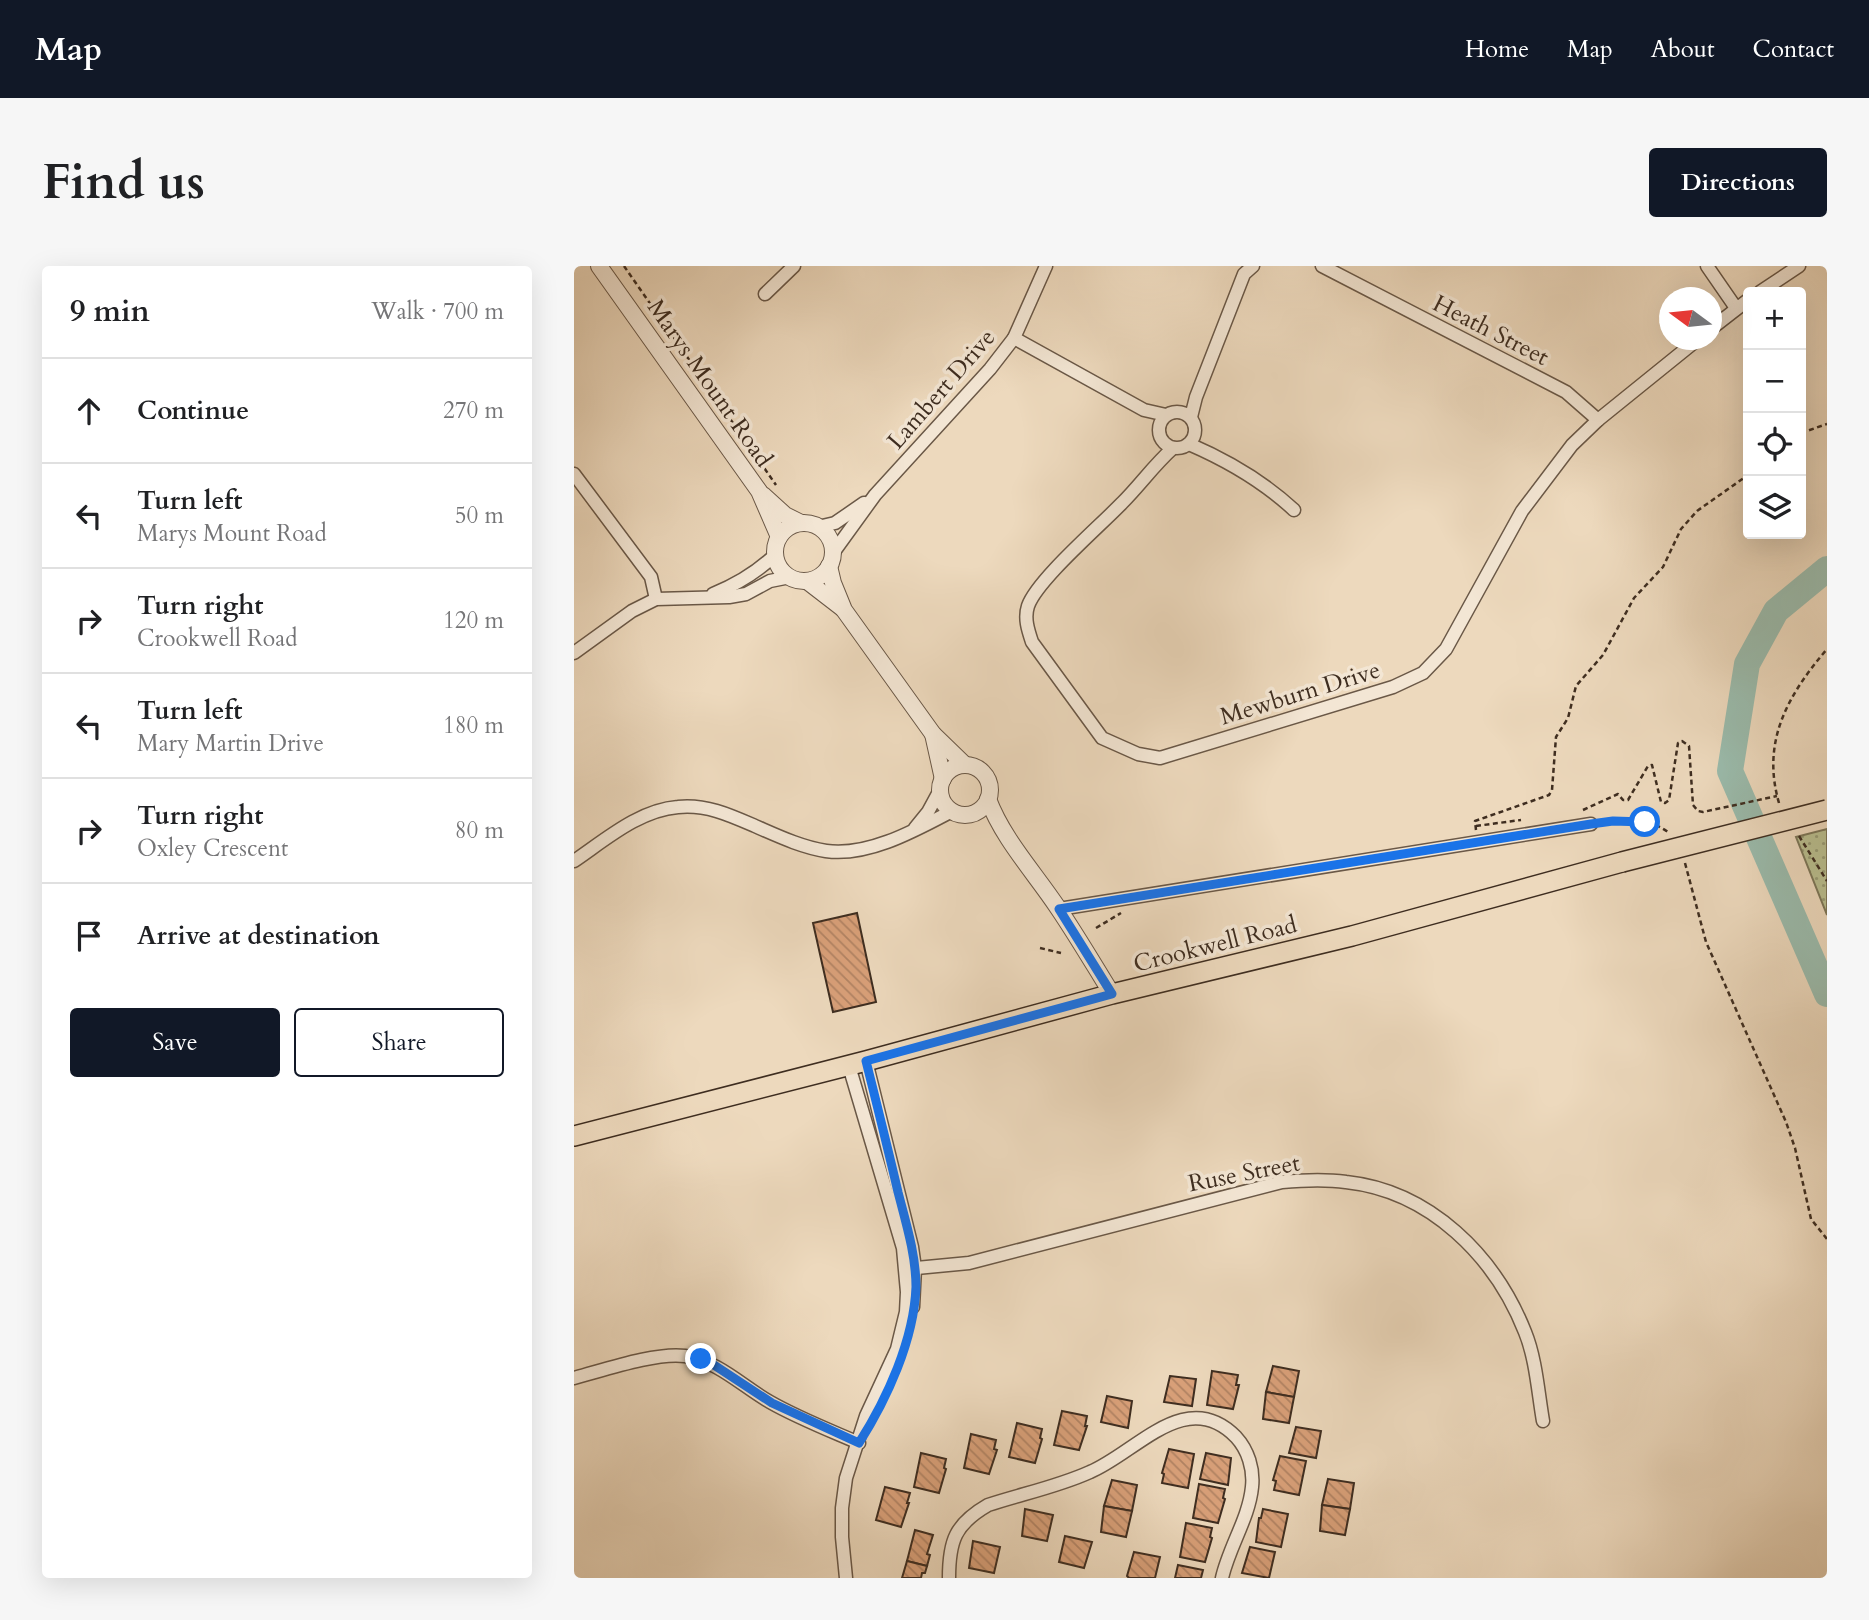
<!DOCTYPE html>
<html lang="en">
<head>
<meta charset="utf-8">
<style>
  body { margin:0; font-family:Cardo,serif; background:#f6f6f6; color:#202124 }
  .controls { position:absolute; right:21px; top:21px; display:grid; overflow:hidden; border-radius:7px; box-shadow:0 7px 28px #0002 }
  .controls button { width:63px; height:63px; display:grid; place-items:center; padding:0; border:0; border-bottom:2px solid #e0e0e0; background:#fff; color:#202124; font:35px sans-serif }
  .compass { position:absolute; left:1085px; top:21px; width:63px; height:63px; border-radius:50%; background:#fff; box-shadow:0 7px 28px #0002; rotate:285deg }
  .stop { position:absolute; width:21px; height:21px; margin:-16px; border:5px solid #1a73e8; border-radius:50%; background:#fff }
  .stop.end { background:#1a73e8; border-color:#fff; box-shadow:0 2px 7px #0008 }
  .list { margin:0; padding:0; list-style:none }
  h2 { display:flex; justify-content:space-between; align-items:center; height:91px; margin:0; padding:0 28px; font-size:30px }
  h2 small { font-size:23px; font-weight:400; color:#757577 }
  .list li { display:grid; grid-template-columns:46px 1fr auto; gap:21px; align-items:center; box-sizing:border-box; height:105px; padding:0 28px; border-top:2px solid #e0e0e0 }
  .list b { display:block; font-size:26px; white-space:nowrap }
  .list p { margin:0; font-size:23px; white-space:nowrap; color:#757577 }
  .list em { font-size:23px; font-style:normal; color:#757577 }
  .actions { display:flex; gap:14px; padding:21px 28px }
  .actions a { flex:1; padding:16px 0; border:2px solid #111827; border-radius:7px; text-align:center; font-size:24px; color:#111827 }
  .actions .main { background:#111827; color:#fff }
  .icon { flex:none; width:38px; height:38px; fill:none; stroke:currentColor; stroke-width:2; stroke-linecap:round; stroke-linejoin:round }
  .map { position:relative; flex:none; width:1253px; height:1312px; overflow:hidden; border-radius:7px }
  header { display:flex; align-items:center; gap:42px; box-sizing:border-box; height:98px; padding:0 35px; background:#111827; color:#fff }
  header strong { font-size:33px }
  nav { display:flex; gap:38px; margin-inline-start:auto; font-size:24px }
  .intro { display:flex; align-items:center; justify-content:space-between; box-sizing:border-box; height:168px; padding:0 42px }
  h1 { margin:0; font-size:49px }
  .button { padding:18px 32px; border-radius:7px; background:#111827; color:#fff; font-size:24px; font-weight:700 }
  main { display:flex; gap:42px; padding:0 42px }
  aside { flex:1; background:#fff; border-radius:7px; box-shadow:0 7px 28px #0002 }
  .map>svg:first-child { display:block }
  .park { fill:url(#park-dots); stroke:#7c7658; stroke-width:2 }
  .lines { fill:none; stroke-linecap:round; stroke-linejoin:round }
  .river { stroke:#9abbac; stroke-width:26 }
  .building { fill:url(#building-back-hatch); stroke:#3e2d20; stroke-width:2 }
  .minor-casing { stroke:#6a5847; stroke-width:15 }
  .tertiary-casing { stroke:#6a5847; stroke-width:18 }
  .primary-casing { stroke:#3e2d20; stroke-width:22 }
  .path { stroke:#3e2d20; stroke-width:2.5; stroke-dasharray:5 3.5; stroke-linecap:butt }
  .minor { stroke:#f3e6d4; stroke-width:12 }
  .tertiary { stroke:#f3e6d4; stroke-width:16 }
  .primary { stroke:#edd9bd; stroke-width:19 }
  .primary-bridge-casing { stroke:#3e2d20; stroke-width:22; stroke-linecap:butt }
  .primary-bridge { stroke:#edd9bd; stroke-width:19 }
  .route { stroke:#1a73e8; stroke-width:9 }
  .labels { text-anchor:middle; stroke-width:7; stroke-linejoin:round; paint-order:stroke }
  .street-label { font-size:24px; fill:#3e2d20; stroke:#f3e6d4 }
</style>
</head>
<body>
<header>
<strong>Map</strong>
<nav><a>Home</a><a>Map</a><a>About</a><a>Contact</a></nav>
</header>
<div class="intro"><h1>Find us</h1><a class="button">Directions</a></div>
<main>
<aside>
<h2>9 min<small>Walk · 700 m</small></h2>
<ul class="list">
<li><svg class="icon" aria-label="ahead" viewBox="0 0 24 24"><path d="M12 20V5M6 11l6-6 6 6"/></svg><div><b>Continue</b></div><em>270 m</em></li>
<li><svg class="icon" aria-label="left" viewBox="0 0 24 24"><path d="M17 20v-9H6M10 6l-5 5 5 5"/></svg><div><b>Turn left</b><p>Marys Mount Road</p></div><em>50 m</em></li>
<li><svg class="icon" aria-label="right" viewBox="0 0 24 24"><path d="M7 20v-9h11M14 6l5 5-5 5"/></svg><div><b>Turn right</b><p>Crookwell Road</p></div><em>120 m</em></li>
<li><svg class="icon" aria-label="left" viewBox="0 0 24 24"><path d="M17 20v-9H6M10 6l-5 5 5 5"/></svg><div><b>Turn left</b><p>Mary Martin Drive</p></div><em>180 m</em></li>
<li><svg class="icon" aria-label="right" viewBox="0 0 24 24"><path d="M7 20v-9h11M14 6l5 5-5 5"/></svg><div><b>Turn right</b><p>Oxley Crescent</p></div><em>80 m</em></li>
<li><svg class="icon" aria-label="arrive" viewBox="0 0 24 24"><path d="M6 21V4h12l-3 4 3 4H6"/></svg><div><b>Arrive at destination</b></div></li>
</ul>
<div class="actions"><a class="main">Save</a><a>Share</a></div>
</aside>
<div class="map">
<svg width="1253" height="1312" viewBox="0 0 1253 1312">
  <defs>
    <pattern id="park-dots" width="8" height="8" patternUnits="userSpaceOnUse" patternTransform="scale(1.75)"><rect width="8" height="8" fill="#b9bf90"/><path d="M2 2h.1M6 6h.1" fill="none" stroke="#989c75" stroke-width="1.8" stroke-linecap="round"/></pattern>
    <pattern id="building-back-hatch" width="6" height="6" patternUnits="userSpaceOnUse" patternTransform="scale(1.75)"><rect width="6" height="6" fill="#d9a079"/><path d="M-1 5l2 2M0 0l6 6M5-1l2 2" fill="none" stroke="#b18363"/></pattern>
  </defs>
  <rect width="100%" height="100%" fill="#edd9bd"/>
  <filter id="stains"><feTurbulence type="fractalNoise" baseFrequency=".00286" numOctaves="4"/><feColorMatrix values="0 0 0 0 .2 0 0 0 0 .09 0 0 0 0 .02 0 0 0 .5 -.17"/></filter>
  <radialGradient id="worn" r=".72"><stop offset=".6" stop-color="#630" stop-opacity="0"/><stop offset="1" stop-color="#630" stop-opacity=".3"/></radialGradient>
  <path class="park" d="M1253,563V649L1222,571Z"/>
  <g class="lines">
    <path class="river" d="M1253,303L1202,345L1173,398L1156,505L1253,728"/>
  </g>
  <g class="building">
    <path d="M283,647L302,736L259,746L239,657Z"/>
    <path d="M699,1100L725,1105L720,1131L692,1126Z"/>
    <path d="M638,1105L664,1109L662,1119H665L659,1143L633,1139Z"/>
    <path d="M596,1110L622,1113L618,1140L590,1136Z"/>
    <path d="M692,1126L720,1131L715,1157L689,1153Z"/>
    <path d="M533,1130L558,1135L554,1162L527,1156Z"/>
    <path d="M488,1145L513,1150L511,1160H513L505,1184L480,1179Z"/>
    <path d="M443,1157L468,1163L466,1172L468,1173L461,1197L435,1191Z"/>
    <path d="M722,1161L747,1165L742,1192L715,1187Z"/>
    <path d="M397,1168L422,1174L420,1183L423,1184L415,1208L390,1202Z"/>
    <path d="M595,1183L620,1188L614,1222L588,1217L590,1208L588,1207Z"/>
    <path d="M347,1187L372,1193L370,1202L372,1203L365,1227L340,1221Z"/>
    <path d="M632,1187L657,1192L654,1219L626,1213Z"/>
    <path d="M706,1190L732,1195L725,1229L700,1224L702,1215L699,1214Z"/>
    <path d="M754,1213L780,1217L776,1243L748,1239Z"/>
    <path d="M538,1214L563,1219L558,1245L530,1240Z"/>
    <path d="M625,1218L651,1223L649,1232L651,1233L644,1257L619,1252Z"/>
    <path d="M311,1221L336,1227L333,1237H335L327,1261L302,1254Z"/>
    <path d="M748,1239L776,1243L771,1269L746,1265Z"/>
    <path d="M530,1240L558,1245L552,1271L527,1266Z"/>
    <path d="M451,1243L479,1249L473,1275L448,1270Z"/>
    <path d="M689,1243L714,1248L707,1281L682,1276L685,1252H687Z"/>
    <path d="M612,1257L638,1262L636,1271L638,1272L631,1296L606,1291Z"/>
    <path d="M341,1264L359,1269L353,1288L356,1289L353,1300L333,1295Z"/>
    <path d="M491,1270L518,1276L510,1302L485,1296Z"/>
    <path d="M399,1275L426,1281L420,1307L395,1302Z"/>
    <path d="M676,1281L701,1286L695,1312L668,1307Z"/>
    <path d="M560,1286L586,1291L581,1312H555L553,1310Z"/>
    <path d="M333,1295L353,1300L351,1307H348L347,1312H328Z"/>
    <path d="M604,1299L629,1304L627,1312H601Z"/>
  </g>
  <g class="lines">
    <defs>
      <g id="minor">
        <path d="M748,0L992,126L1024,154"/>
        <path d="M1133,0L1162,42"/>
        <path d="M1186,26L1225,0"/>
        <path d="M191,28L220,0"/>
        <path d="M1138,62L1174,34"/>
        <path d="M440,72L570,144L592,149"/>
        <circle cx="603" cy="164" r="18"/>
        <path d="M617,151L622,131L670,8L679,0"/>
        <path d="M615,178C652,194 690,216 720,244"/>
        <path d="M599,182C580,199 566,219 548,237C526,260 463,314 454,340C450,352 454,364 458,376L528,472L564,488L586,492L819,421L849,407L872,383L948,245L998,179L1024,154L1123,74"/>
        <path d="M0,208L77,311L82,333"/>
        <path d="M244,261L261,257L290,237"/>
        <path d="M259,287L301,229L416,103L440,72L472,0"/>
        <path d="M139,328C164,318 182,307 201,289"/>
        <path d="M0,387L58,345L82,333L155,331L172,328L196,315L216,311"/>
        <path d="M341,562L354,546L367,522"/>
        <path d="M0,595C31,574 65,544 104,541C132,538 156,549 181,560C204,570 227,581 252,585C294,591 342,564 378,545"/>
        <path d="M485,643L1017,558"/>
        <path d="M292,795L338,981L341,1002L339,1041"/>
        <path d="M332,1003L395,997L708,916C730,914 751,913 772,916C856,925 921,990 951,1066C962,1093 964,1126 969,1155"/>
        <path d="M0,1112C30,1104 82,1086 111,1090C144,1095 168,1120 196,1136C224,1152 255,1164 285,1177"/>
        <path d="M272,1312L268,1271V1242L272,1212L292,1150L323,1083L332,1046L333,1026L329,982L275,800"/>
        <path d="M375,1312C375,1275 381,1258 414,1239C447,1228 483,1221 516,1206C562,1187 612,1120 662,1171C674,1184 680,1203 678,1221C675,1252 655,1281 648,1312"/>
      </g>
      <g id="tertiary">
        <path d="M25,0L185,225L205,271"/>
        <path d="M189,229L211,249L227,257"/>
        <circle cx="230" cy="286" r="29"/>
        <path d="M255,300L259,317L270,344L359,468L391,499"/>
        <path d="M233,315L268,342"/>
        <path d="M359,468L369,513"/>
        <circle cx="391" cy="524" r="25"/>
        <path d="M414,533C429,573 460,606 484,642C503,670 520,699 538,728"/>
      </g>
      <path id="primary" d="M0,870L292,795L538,728L778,670L1048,596"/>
    </defs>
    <use href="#minor" class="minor-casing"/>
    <use href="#tertiary" class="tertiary-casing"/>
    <use href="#primary" class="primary-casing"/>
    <g class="path">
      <path d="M50,0L202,219"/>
      <path d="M1227,167L1253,158"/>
      <path d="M1205,537C1187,475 1214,429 1253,383"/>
      <path d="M1009,544L1044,528L1049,534H1054L1074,500L1078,499L1087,536L1091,537L1095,534L1104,477L1108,475L1115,480L1119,539L1124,545L1129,546L1203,530"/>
      <path d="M1031,556C1052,553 1078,553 1095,567"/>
      <path d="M902,560L947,554"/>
      <path d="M902,564L901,555L975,529L978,524L982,471L994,452L1002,420L1029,389L1060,332L1089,301L1107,263L1123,245L1174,209"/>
      <path d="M1225,570L1253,615"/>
      <path d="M1111,597L1132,676L1212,856L1221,882L1237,953L1253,973"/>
      <path d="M522,662L547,647"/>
      <path d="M466,682L487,687"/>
    </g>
    <use href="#minor" class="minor"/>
    <use href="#tertiary" class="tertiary"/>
    <use href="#primary" class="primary"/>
    <defs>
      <path id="primary-bridge" d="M1048,596L1253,544"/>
    </defs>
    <use href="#primary-bridge" class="primary-bridge-casing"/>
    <use href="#primary-bridge" class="primary-bridge"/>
  </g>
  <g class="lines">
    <path class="route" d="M127,1093L140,1099L198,1137L285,1177C313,1133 340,1074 342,1021C342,989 332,957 324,926C314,883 303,839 292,795L538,728L485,643L1017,558L1039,555L1071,556"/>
  </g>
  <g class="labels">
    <g class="street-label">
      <text transform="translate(917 64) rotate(27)" y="8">Heath Street</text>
      <text transform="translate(136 117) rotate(55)" y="8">Marys Mount Road</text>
      <text transform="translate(367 123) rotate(-49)" y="8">Lambert Drive</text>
      <text transform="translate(726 427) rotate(-17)" y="8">Mewburn Drive</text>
      <text transform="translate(641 678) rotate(-14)" y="8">Crookwell Road</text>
      <text transform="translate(670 907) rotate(-11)" y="8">Ruse Street</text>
    </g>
  </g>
  <rect width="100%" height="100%" filter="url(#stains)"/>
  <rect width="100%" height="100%" fill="url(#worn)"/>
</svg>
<div class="controls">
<button>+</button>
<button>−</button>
<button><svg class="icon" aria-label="locate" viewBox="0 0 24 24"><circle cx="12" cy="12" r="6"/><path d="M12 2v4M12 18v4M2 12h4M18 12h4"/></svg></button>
<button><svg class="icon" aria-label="layers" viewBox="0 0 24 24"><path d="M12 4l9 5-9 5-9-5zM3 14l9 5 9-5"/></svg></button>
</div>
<svg class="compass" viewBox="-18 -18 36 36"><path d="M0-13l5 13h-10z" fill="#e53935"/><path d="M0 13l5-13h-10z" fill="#757577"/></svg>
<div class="stop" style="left:1071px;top:556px"></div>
<div class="stop end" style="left:127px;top:1093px"></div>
</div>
</main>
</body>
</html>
